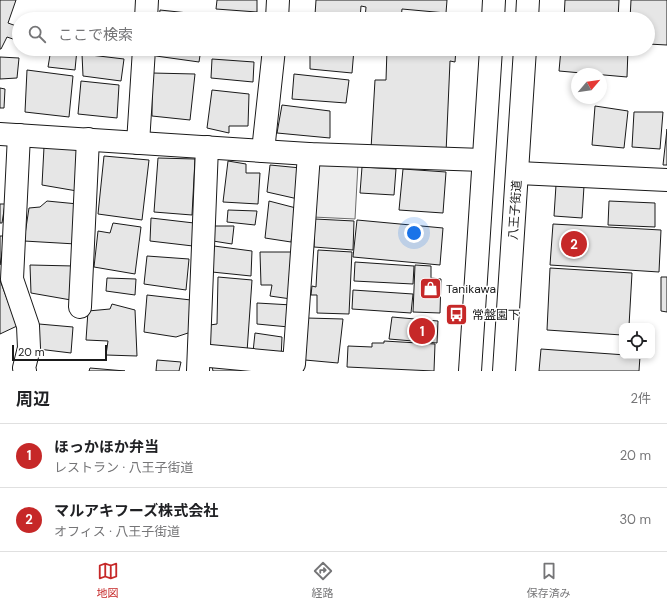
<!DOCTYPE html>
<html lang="ja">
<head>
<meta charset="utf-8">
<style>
  body { margin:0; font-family:"DM Sans","Noto Sans JP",sans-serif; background:#f2f2f2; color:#202124 }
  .controls { position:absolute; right:12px; bottom:12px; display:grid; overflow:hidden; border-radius:8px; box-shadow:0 2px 6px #0003 }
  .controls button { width:36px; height:36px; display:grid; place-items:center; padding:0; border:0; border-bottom:1px solid #e0e0e0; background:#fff; color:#202124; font:20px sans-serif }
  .compass { position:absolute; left:571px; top:68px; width:36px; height:36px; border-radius:50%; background:#fff; box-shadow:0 2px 6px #0003; rotate:61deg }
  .scale { position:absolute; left:12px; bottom:10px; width:95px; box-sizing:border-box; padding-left:4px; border:2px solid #1a1a1a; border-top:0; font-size:11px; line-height:14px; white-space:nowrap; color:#1a1a1a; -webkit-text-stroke:3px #fff; paint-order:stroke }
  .you { position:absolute; left:414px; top:233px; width:14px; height:14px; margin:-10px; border:3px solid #fff; border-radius:50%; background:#1a73e8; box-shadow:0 0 0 6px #1a73e833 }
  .badge { display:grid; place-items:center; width:26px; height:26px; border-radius:50%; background:#c62828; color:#fff; font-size:13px; font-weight:700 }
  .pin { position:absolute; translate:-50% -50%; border:2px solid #fff; box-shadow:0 1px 4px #0006 }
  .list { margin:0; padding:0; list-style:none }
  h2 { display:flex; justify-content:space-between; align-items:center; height:52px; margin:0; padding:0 16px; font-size:17px }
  h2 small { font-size:13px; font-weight:400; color:#757577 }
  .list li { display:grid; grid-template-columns:26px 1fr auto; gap:12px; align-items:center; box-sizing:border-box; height:64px; padding:0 16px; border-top:1px solid #e0e0e0 }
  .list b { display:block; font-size:15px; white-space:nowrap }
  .list p { margin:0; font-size:13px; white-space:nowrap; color:#757577 }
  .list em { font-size:13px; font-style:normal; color:#757577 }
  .icon { flex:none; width:22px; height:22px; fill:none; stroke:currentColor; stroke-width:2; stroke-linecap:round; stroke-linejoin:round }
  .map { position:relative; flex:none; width:667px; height:371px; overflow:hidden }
  .search { position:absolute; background:#fff; box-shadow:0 2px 6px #0003; left:12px; right:12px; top:12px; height:44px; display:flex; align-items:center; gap:10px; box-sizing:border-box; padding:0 14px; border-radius:22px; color:#757577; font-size:15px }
  .sheet { height:180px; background:#fff }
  nav { display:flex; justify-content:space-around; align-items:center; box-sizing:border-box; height:56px; border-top:1px solid #e0e0e0; background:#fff; font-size:11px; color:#757577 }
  nav a { display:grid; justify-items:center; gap:2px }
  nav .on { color:#c62828 }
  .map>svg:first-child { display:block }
  .parking { fill:#ededed; stroke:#6a6a6a }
  .building { fill:#e6e6e6; stroke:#1a1a1a }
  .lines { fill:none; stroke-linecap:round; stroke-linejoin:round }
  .minor-casing { stroke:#1a1a1a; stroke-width:24 }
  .highway-casing { stroke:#1a1a1a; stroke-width:24 }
  .minor { stroke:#fff; stroke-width:22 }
  .highway { stroke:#fff; stroke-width:22 }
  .labels { text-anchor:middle; stroke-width:3; stroke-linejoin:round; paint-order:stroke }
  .street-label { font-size:12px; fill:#1a1a1a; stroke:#fff }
  .poi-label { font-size:12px; fill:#1a1a1a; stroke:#fff; text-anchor:start }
</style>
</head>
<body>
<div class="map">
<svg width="667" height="371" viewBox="0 0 667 371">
  <rect width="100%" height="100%" fill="#fff"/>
  <path class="parking" d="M316,163L358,164L355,219L313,217Z"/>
  <g class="building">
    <path d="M0,0H16L8,23L19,27V41L7,37L1,49H0Z"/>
    <path d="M217,0H257V12L216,9Z"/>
    <path d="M316,0H447L446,13L402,9L401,19H365L366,7L361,6L360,19L315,15Z"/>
    <path d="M565,0H619L618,19H564Z"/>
    <path d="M631,0H667V45L648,44V19H630Z"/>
    <path d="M160,10L207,15L206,19H159Z"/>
    <path d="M215,17L254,18L215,19Z"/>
    <path d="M51,49H77L75,70L48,67Z"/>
    <rect x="83" y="49" width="46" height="2"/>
    <path d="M157,49H201L199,62L156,56Z"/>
    <path d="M310,49H354L352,73L310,69Z"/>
    <path d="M387,49H456L455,62L450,61L446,153L371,149L375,80H386Z"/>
    <path d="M561,49H628L627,77L559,71Z"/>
    <path d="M82,54L124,59L121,81L83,76Z"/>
    <path d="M0,57L19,58L17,78L0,79Z"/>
    <path d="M212,59L254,62L253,82L211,78Z"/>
    <path d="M27,70L73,76L69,117L25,112Z"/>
    <path d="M152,73L195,74L190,120L152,116Z"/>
    <path d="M294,74L349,80L346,103L292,99Z"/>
    <path d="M81,81L119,85L117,118L78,114Z"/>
    <path d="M0,88L5,89L4,108H0Z"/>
    <path d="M212,90L249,94L248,126H229V133L207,128Z"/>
    <path d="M282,105L330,111V138L277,133Z"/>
    <path d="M595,106L628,111L624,148L592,145Z"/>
    <path d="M634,112H663L660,149L632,147Z"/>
    <path d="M667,129V165H663Z"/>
    <path d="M44,147L79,150L77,191L42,185Z"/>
    <path d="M104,156L149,160L142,220L98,214Z"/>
    <path d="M158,158L195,159L192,215L154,212Z"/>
    <path d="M228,161L246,164V173H260L258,204L223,202Z"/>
    <path d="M270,165L301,168L298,199L267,192Z"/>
    <path d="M362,167L396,169L394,195L360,193Z"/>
    <path d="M403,169L446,172L443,213L399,210Z"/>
    <path d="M556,185L584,186L582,218L554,216Z"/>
    <path d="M47,201L78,204L76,244L24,241L29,208L40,207Z"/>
    <path d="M269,201L296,208L291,242L265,238Z"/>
    <path d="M609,201L655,203V227L608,225Z"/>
    <path d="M0,204H5L2,223H0Z"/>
    <path d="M228,210L257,211L255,225L227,222Z"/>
    <path d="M151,218L194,223L193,246L150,241Z"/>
    <path d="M315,219L354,221L353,250L314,247Z"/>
    <path d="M357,220L443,228L440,265L353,257Z"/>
    <path d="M113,223L141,227L135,274L94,267L98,231L110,233Z"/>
    <path d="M553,224L661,230L659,272L550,265Z"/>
    <path d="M214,226H234L232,244L213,241Z"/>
    <path d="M0,236H5L0,265Z"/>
    <path d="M214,246L252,251L251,276L212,272Z"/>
    <path d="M318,250L352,252L349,314L317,313V295H311L312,286L316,287Z"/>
    <path d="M260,252H293L291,299L270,296L272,285H261Z"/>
    <path d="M147,256L189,259L186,290L144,284Z"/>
    <path d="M355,262L414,266L413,284L354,281Z"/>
    <path d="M30,265L74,266L71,300L31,293Z"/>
    <path d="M415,265L431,266V278L441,279L440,313L413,312Z"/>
    <path d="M550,268L632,273L629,326H622V335L547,330Z"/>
    <path d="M218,277L252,280L247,352L207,351L210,325L217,324Z"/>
    <path d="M661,277H667V312L661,311Z"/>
    <path d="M107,278L136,279L135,295L106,291Z"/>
    <path d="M0,280L17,326L0,334Z"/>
    <path d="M353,290L413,294L411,313L352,309Z"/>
    <path d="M147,295L191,300V332L176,337L144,332Z"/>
    <path d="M257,303L292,305L289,327L257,324Z"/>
    <path d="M112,304L135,310L137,356L106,355L108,341L86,340L88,311L110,309Z"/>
    <path d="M392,317L438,321L437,343L389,339Z"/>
    <path d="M307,318L343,319L338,363L305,360Z"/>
    <path d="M39,324L73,327L71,353L38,349Z"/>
    <path d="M255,333L282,337L281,359L253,352Z"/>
    <path d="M384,341L435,344L434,371L347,367L348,346L372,347V343H384Z"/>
    <path d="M541,349L640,356L639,371H539Z"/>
    <path d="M157,360L181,362L179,371H156Z"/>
    <path d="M211,362L245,364L244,371H213Z"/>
    <path d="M90,368L125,371H89Z"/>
  </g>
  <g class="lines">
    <defs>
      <g id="minor">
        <path d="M146,19L147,0"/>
        <path d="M277,19L278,0"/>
        <path d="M0,134L309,154L483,160"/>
        <path d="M19,135L12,279L28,326L29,348L24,368L25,371"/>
        <path d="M138,143L144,49"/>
        <path d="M263,151L274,49"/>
        <path d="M518,173L667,180"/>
        <path d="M80,307L88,139"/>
        <path d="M199,355L294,364L309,154"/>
        <path d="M198,371L207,147"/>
      </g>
      <g id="highway">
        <path d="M493,19L494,0"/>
        <path d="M527,19L528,0"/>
        <path d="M470,371L491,49"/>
        <path d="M504,371L525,49"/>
      </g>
    </defs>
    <use href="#minor" class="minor-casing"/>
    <use href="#highway" class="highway-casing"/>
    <use href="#minor" class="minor"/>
    <use href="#highway" class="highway"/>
  </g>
  <defs>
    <symbol id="shop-square" viewBox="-11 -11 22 22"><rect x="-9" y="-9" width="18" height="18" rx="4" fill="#c62828" stroke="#fff"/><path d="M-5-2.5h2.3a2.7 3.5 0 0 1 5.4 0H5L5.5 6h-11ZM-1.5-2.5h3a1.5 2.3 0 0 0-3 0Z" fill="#fff"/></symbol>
    <symbol id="bus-square" viewBox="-11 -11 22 22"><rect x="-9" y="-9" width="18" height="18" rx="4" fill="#c62828" stroke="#fff"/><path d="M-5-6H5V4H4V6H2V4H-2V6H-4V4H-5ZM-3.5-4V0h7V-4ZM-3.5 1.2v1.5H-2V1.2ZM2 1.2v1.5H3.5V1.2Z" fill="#fff"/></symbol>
  </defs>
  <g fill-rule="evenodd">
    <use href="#shop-square" x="418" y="276" width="25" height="25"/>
    <use href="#bus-square" x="444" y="302" width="25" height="25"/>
  </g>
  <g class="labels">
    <g class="street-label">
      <text transform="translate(515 210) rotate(-86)" y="4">八王子街道</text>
    </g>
    <g class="poi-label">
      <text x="446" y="293">Tanikawa</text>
      <text x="472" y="319">常盤園下</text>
    </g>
  </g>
</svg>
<div class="controls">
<button><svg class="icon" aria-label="locate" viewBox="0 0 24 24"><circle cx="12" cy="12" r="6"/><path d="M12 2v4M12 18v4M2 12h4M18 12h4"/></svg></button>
</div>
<svg class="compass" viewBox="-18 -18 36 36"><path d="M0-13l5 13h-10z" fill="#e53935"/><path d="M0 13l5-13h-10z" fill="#757577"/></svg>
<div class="scale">20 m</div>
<div class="you"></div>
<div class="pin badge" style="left:422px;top:331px">1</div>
<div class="pin badge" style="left:574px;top:244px">2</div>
<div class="search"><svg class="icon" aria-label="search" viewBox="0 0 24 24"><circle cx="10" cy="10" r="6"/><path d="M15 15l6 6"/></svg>ここで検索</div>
</div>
<section class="sheet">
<h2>周辺<small>2件</small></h2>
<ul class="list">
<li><span class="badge">1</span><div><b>ほっかほか弁当</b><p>レストラン · 八王子街道</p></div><em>20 m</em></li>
<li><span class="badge">2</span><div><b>マルアキフーズ株式会社</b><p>オフィス · 八王子街道</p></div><em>30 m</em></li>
</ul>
</section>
<nav>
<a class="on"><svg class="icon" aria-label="map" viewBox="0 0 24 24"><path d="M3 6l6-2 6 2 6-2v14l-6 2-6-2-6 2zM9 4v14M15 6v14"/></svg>地図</a>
<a><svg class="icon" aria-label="directions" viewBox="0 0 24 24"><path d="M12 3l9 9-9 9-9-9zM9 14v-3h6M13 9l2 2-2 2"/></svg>経路</a>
<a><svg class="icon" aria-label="saved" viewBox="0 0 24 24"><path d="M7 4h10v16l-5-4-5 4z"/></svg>保存済み</a>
</nav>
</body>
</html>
